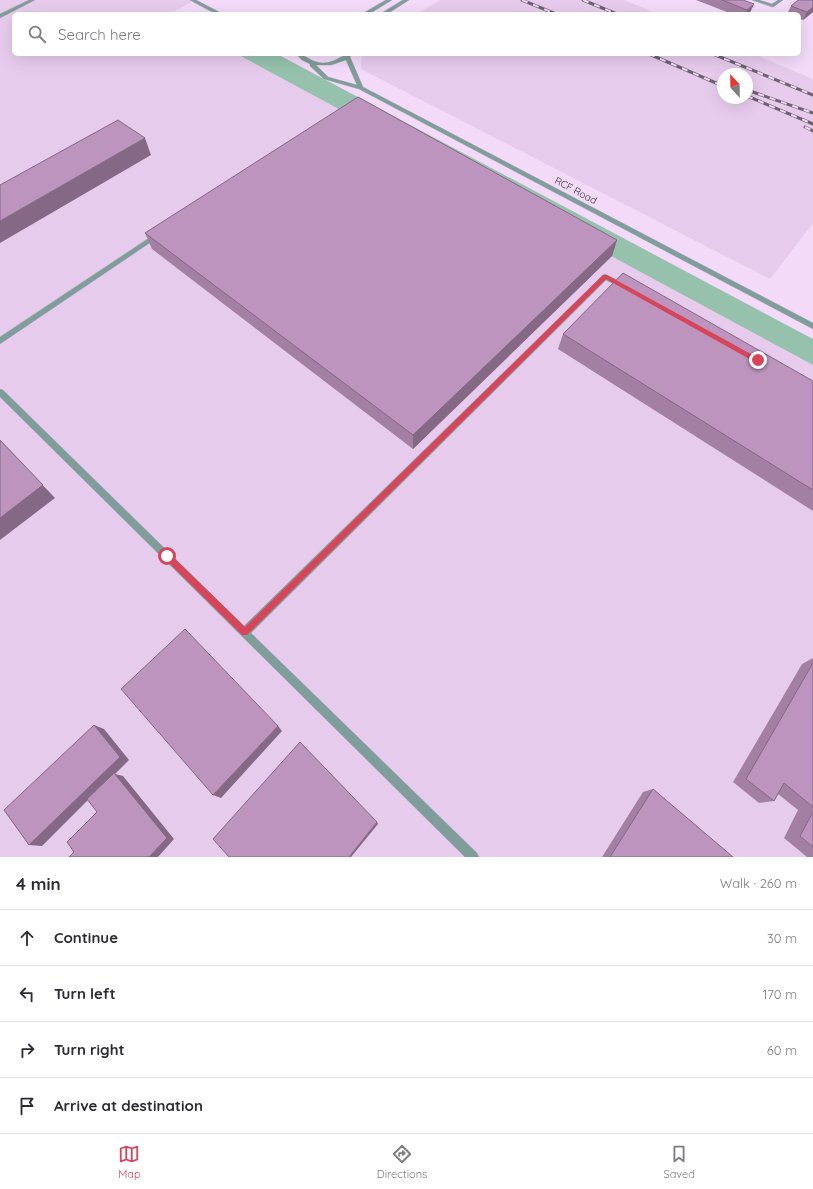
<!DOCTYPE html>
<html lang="en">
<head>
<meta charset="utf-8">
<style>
  body { margin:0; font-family:Quicksand,sans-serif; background:#f2f2f3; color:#2b2b33 }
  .compass { position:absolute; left:717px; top:68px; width:36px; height:36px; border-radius:50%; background:#fff; box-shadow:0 4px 16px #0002; rotate:338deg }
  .stop { position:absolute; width:12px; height:12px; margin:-9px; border:3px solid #d64559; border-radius:50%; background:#fff }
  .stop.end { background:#d64559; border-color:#fff; box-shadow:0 1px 4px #0008 }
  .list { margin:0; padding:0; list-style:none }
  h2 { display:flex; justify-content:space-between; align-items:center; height:52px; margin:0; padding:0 16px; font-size:17px }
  h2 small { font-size:13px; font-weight:400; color:#7c7c81 }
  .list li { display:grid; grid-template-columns:26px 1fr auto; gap:12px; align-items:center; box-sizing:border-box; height:56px; padding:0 16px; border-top:1px solid #e1e1e2 }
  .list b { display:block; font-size:15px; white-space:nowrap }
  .list em { font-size:13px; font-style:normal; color:#7c7c81 }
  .icon { flex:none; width:22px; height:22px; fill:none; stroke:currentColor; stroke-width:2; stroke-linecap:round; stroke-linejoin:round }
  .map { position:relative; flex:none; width:813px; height:857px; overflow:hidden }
  .search { position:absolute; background:#fff; box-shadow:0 4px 16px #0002; left:12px; right:12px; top:12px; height:44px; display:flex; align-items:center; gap:10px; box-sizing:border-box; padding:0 14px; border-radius:6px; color:#7c7c81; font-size:15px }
  .sheet { height:276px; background:#fff }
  nav { display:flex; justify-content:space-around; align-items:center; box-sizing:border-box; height:56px; border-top:1px solid #e1e1e2; background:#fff; font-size:11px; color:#7c7c81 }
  nav a { display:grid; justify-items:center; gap:2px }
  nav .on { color:#d64559 }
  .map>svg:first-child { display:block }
  .built { fill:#e7cbed; fill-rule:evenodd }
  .green { fill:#96c2ad }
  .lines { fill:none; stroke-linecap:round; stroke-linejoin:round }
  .service-casing { stroke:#ceb9d4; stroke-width:1 }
  .tertiary-casing { stroke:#ceb9d4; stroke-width:1 }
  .service { fill:#7f9d9a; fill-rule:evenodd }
  .tertiary { fill:#7f9d9a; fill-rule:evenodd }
  .rail-casing { stroke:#6e6171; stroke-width:3 }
  .rail { stroke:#f2daf8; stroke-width:2; stroke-dasharray:6; stroke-linecap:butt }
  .wall { fill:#a37fa3 }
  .shaded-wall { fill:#846885 }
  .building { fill:#bd94be; stroke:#846885 }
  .route { fill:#d64559 }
  .labels { text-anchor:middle; stroke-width:3; stroke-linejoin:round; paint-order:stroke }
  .far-street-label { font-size:10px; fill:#403642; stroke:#f2daf8 }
</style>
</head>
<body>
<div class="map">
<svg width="813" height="857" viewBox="0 0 813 857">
  <rect width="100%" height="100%" fill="#f2daf8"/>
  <g class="built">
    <path d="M0,0H196L169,14H14V54H237L813,363V857H0Z"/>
    <path d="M440,0H624L658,14H417Z"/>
    <path d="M362,54H754L813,79V223L770,279L361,69ZM723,74H747V98H723Z"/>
  </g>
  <path class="green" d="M237,54H277L813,339V365Z"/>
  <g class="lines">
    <defs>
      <g id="service">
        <path d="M29,0H35L0,18V14Z"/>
        <path d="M190,0H196L223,14H216Z"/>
        <path d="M752,0H759L772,4L778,0H783L773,7Z"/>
        <path d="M155,234H159L160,236L0,344V337Z"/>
        <path d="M605,274L625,284L626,286L625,288H621L606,280L251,633L477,853L479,857H465L0,397V389L3,390L244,626L603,275Z"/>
      </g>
      <g id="tertiary">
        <path d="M386,0H392L369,14H362Z"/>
        <path d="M403,0H409L387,14H380Z"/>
        <path d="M296,54C306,54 311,63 323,63C335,63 342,54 353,54L350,57L363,87L813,323V329L359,89L324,79L310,66V64L302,60ZM346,60L357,85L328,77L316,65H331Z"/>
      </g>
    </defs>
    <use href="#service" class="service-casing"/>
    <use href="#tertiary" class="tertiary-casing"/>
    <use href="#service" class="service"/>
    <use href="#tertiary" class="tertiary"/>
    <defs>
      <g id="rail">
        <path d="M522,0L556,14"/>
        <path d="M583,0L617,14"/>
        <path d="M649,54L723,86"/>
        <path d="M713,54L813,95"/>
        <path d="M747,90L813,113"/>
        <path d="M747,96L813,124"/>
        <path d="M805,127L813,131"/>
      </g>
    </defs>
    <use href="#rail" class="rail-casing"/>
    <use href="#rail" class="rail"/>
  </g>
  <g class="wall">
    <path d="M696,0H743L750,13L749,14H732Z"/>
    <path d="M813,0V12L803,20L799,19V14H787L791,6Z"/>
    <path d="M145,233L617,240L612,256L413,449L152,249Z"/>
    <path d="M563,334L813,381V511L558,349Z"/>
    <path d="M813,658V857H807L784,838L798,810L778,794L774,801L759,803L733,782L802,664Z"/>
    <path d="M653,789L733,857H602L643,792Z"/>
  </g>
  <g class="shaded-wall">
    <path d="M754,4L750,13L749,14H746L747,10Z"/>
    <path d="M813,7V12L803,20L807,12Z"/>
    <path d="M145,138L151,155L0,243V221Z"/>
    <path d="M617,240L612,256L413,449V435Z"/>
    <path d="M0,440L55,498L0,540Z"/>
    <path d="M94,725L104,729L129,760L115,774L123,776L174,839L158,857H149L114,774L42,846L29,845Z"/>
    <path d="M278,726L282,731L221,798L213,795Z"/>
    <path d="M377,822L378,824L351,857H349Z"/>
  </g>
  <g class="building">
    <path d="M722,0H743L754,4L747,10Z"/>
    <path d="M798,0H813V7L807,12L791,6Z"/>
    <path d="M358,97L617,240L413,435L145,233Z"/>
    <path d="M118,120L145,138L0,221V185Z"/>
    <path d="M623,273L813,381V490L563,334Z"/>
    <path d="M0,440L43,485L0,518Z"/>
    <path d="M185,629L278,726L213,795L121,689Z"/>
    <path d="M813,663V807L784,783L774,801L746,779Z"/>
    <path d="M94,725L120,757L29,845L4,810Z"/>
    <path d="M300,742L377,822L349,857H229L213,839Z"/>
    <path d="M114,773L167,838L149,857H69L74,852L67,842L97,812L87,799Z"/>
    <path d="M653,789L733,857H610Z"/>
    <path d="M813,812V847L800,836Z"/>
  </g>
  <path class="route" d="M603,275H607L760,359V362H755L606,279L247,635H242L164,558V553H169L245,627Z"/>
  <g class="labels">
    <g class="far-street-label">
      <text transform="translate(576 190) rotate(28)" y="4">RCF Road</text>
    </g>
  </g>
</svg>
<svg class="compass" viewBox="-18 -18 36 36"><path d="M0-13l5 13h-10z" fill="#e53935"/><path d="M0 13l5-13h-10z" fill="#7c7c81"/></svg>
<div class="stop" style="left:167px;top:556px"></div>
<div class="stop end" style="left:758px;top:360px"></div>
<div class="search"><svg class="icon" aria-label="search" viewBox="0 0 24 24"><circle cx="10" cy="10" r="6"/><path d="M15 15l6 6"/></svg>Search here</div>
</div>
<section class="sheet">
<h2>4 min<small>Walk · 260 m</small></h2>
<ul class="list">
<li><svg class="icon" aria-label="ahead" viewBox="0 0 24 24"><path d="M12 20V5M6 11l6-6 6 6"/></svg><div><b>Continue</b></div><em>30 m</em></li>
<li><svg class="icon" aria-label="left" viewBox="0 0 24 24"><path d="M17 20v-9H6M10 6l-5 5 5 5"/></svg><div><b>Turn left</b></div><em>170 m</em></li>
<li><svg class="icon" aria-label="right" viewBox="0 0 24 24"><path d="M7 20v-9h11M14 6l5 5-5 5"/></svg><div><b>Turn right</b></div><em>60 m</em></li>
<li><svg class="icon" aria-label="arrive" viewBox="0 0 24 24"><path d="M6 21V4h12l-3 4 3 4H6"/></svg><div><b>Arrive at destination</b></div></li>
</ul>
</section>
<nav>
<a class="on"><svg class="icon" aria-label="map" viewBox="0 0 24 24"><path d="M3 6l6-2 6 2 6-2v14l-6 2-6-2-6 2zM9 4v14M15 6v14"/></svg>Map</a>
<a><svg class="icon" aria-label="directions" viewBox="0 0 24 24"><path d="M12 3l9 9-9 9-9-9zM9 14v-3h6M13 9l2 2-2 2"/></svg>Directions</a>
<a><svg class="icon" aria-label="saved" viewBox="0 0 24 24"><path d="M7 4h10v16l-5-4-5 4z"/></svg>Saved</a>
</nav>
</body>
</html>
